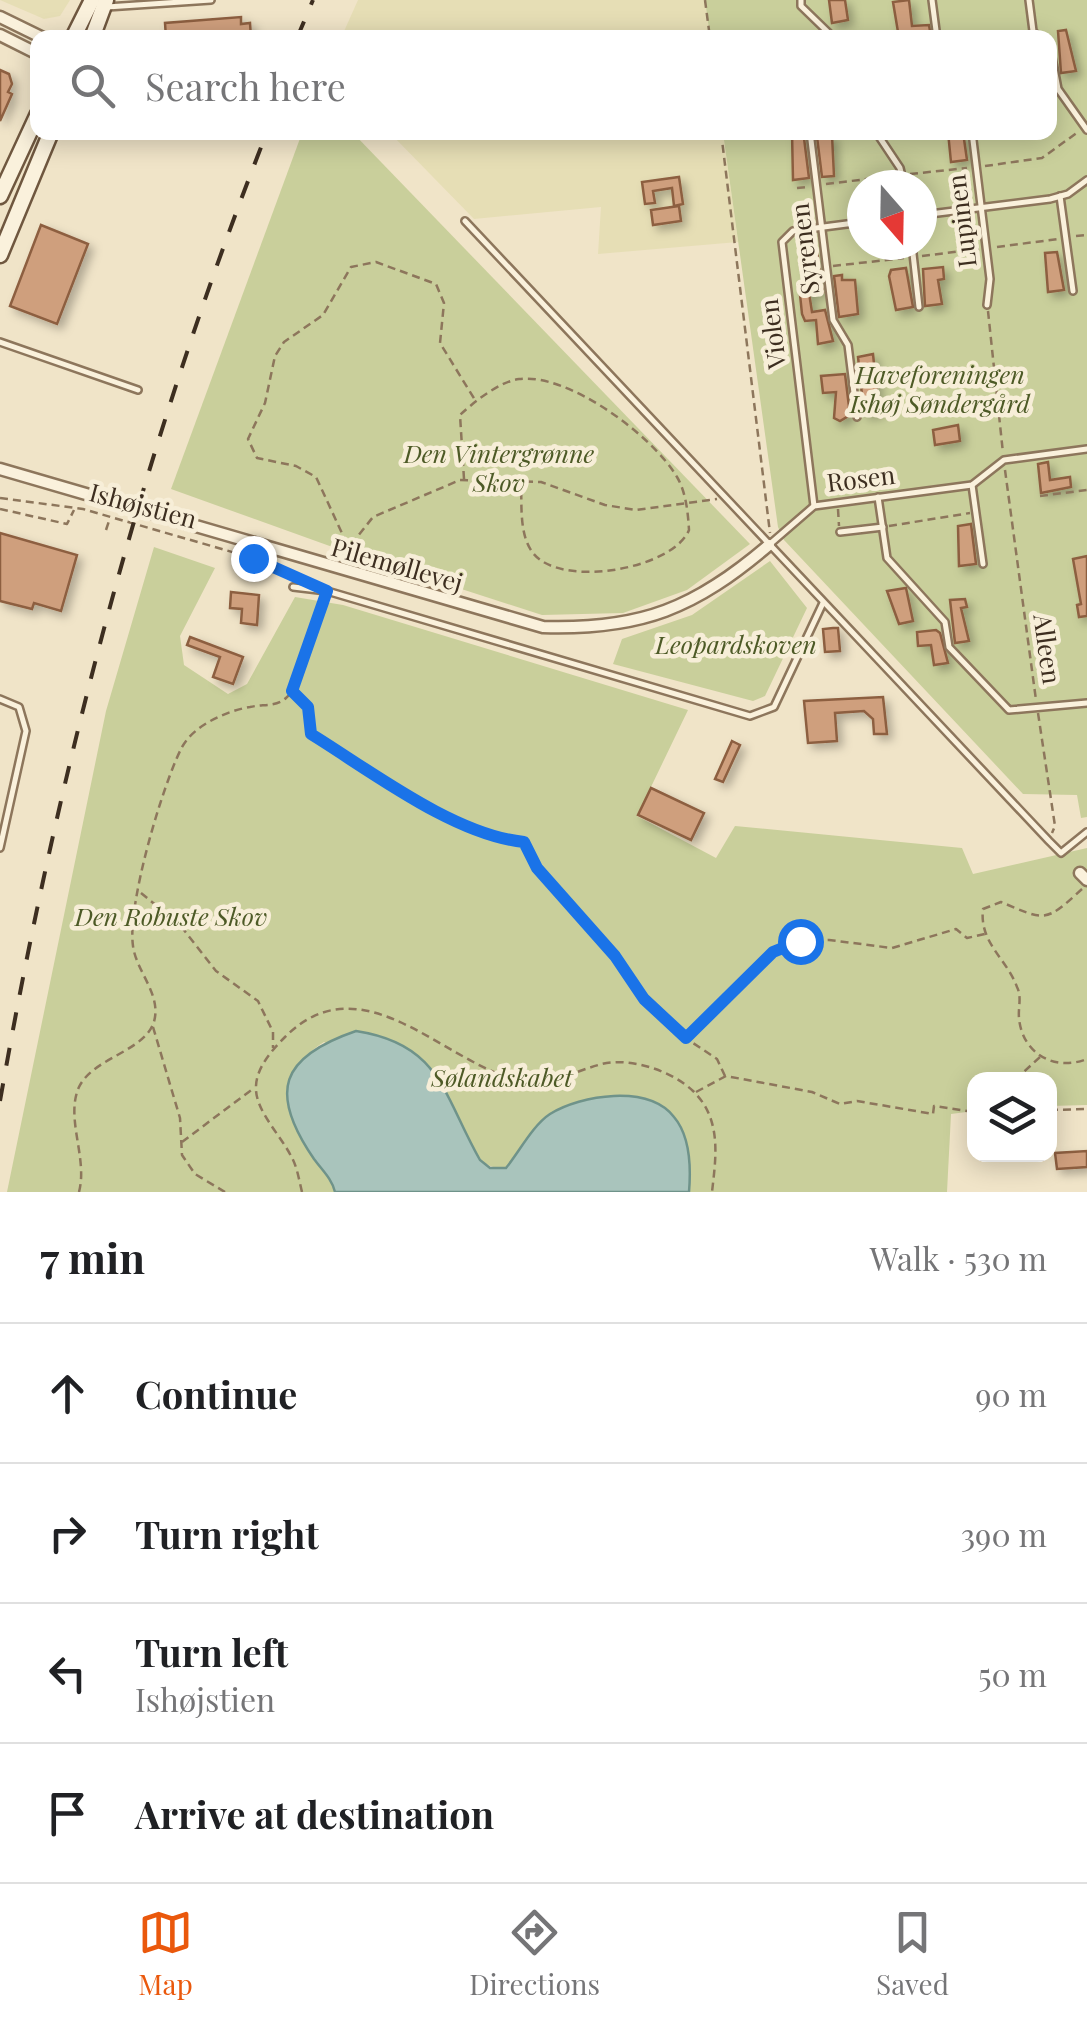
<!DOCTYPE html>
<html lang="en">
<head>
<meta charset="utf-8">
<style>
  body { margin:0; font-family:"Playfair Display",serif; background:#f2f2f2; color:#202124 }
  .controls { position:absolute; right:30px; bottom:30px; display:grid; overflow:hidden; border-radius:20px; box-shadow:0 5px 25px #0003 }
  .controls button { width:90px; height:90px; display:grid; place-items:center; padding:0; border:0; border-bottom:2px solid #e0e0e0; background:#fff; color:#202124; font:50px sans-serif }
  .compass { position:absolute; left:847px; top:170px; width:90px; height:90px; border-radius:50%; background:#fff; box-shadow:0 5px 25px #0003; rotate:160deg }
  .stop { position:absolute; width:30px; height:30px; margin:-22px; border:8px solid #1a73e8; border-radius:50%; background:#fff }
  .stop.end { background:#1a73e8; border-color:#fff; box-shadow:0 2px 10px #0008 }
  .list { margin:0; padding:0; list-style:none }
  h2 { display:flex; justify-content:space-between; align-items:center; height:130px; margin:0; padding:0 40px; font-size:42px }
  h2 small { font-size:32px; font-weight:400; color:#757577 }
  .list li { display:grid; grid-template-columns:65px 1fr auto; gap:30px; align-items:center; box-sizing:border-box; height:140px; padding:0 40px; border-top:2px solid #e0e0e0 }
  .list b { display:block; font-size:38px; white-space:nowrap }
  .list p { margin:0; font-size:32px; white-space:nowrap; color:#757577 }
  .list em { font-size:32px; font-style:normal; color:#757577 }
  .icon { flex:none; width:55px; height:55px; fill:none; stroke:currentColor; stroke-width:2; stroke-linecap:round; stroke-linejoin:round }
  .map { position:relative; flex:none; width:1087px; height:1192px; overflow:hidden }
  .search { position:absolute; background:#fff; box-shadow:0 5px 25px #0003; left:30px; right:30px; top:30px; height:110px; display:flex; align-items:center; gap:25px; box-sizing:border-box; padding:0 35px; border-radius:20px; color:#757577; font-size:38px }
  .sheet { height:690px; background:#fff }
  nav { display:flex; justify-content:space-around; align-items:center; box-sizing:border-box; height:140px; border-top:2px solid #e0e0e0; background:#fff; font-size:28px; color:#757577 }
  nav a { display:grid; justify-items:center; gap:5px }
  nav .on { color:#ea580c }
  .map>svg:first-child { display:block }
  .farmland { fill:#e6deb5 }
  .green { fill:#c9cf9b; fill-rule:evenodd }
  .water { fill:#a9c4bc; stroke:#6f938a; stroke-width:2.5 }
  .building { fill:#cf9f7d; stroke:#8d5f41; stroke-width:2.5; filter:url(#shadow) }
  .lines { fill:none; stroke-linecap:round; stroke-linejoin:round }
  .lane-casing { stroke:#8d765c; stroke-width:10 }
  .street-casing { stroke:#8d765c; stroke-width:15 }
  .secondary-casing { stroke:#6f573f; stroke-width:19 }
  .path { stroke:#8d765c; stroke-width:2.5; stroke-dasharray:8 5; stroke-linecap:butt }
  .lane { stroke:#faf1dc; stroke-width:5 }
  .street { stroke:#faf1dc; stroke-width:10 }
  .secondary { stroke:#faf1dc; stroke-width:14 }
  .rail { stroke:#3d2e20; stroke-width:4; stroke-dasharray:18 18; stroke-linecap:butt }
  .route { stroke:#1a73e8; stroke-width:12 }
  .labels { text-anchor:middle; stroke-width:9; stroke-linejoin:round; paint-order:stroke }
  .street-label { font-size:25px; fill:#3d2e20; stroke:#f7eed8 }
  .park-label { font-size:25px; font-style:italic; fill:#4d5a26; stroke:#f7eed8 }
</style>
</head>
<body>
<div class="map">
<svg width="1087" height="1192" viewBox="0 0 1087 1192">
  <defs>
    <filter id="shadow"><feDropShadow dx="5" dy="5" stdDeviation="5" flood-color="#0004"/></filter>
  </defs>
  <rect width="100%" height="100%" fill="#f0e4c8"/>
  <g class="farmland">
    <path d="M0,0H70L60,16L44,19Z"/>
    <path d="M358,0H705L710,37L341,38Z"/>
    <path d="M390,133H723L738,242L598,254L601,207L474,219Z"/>
  </g>
  <g class="green">
    <path d="M705,0H1087V817L1081,818L1077,795L1023,794L784,540L778,527L723,133L1050,132V38L710,37ZM862,185H922V245H862Z"/>
    <path d="M302,133H353L750,544L687,590L623,613L542,615L338,549L171,489Z"/>
    <path d="M154,547L215,568L180,636L184,665L228,694L247,684L295,597L343,605L688,710L637,816L716,858L735,826L962,848L973,874L1087,848V1105L1050,1106V1080H974V1111L951,1114L947,1192H689L690,1157L645,1101C562,1092 555,1106 506,1169C469,1167 480,1142 458,1125C417,1093 367,1069 324,1042C272,1075 284,1114 313,1158C321,1170 332,1179 335,1192H7L106,711Z"/>
    <path d="M770,561L807,608L765,696L753,701L613,664L622,639L692,615Z"/>
  </g>
  <path class="water" d="M356,1031C441,1044 443,1095 480,1160L490,1168H506C519,1152 533,1125 550,1114C581,1095 648,1084 674,1117C691,1137 691,1168 689,1192H335C332,1179 322,1170 314,1159C268,1092 280,1057 356,1031Z"/>
  <g class="building">
    <path d="M829,0H845L848,20L832,23Z"/>
    <path d="M909,0L912,26L929,25L931,37L899,38L893,2Z"/>
    <path d="M241,17V24L250,23L251,38H166L165,23Z"/>
    <path d="M1066,30L1076,71L1061,73L1058,31Z"/>
    <path d="M0,70L9,74L12,84L8,92L12,94L0,121Z"/>
    <path d="M792,132H801L804,138L809,178L793,180Z"/>
    <path d="M948,132H963L967,160L951,162Z"/>
    <path d="M832,135L834,176L822,177L817,137Z"/>
    <path d="M679,177L683,204L674,206L672,188L653,191L655,203L645,204L642,182Z"/>
    <path d="M679,206L681,221L653,225L651,210Z"/>
    <path d="M41,225L88,244L57,324L10,306Z"/>
    <path d="M817,252L823,292L809,293L812,312L825,310L833,341L818,344L816,320L805,321L802,314L799,285L805,284L801,254Z"/>
    <path d="M1057,252L1064,290L1048,292L1045,253Z"/>
    <path d="M943,267L944,279L938,280L942,304L925,306L923,269Z"/>
    <path d="M906,268L913,307L896,310L889,276L891,270Z"/>
    <path d="M842,275V280H855L858,314L839,317L834,276Z"/>
    <path d="M873,354L879,412L864,414L858,357Z"/>
    <path d="M845,374L850,415L840,421L834,418L836,392L823,393L821,376Z"/>
    <path d="M958,425L960,441L935,445L933,430Z"/>
    <path d="M1048,462L1050,480L1070,477L1071,487L1041,493L1038,464Z"/>
    <path d="M971,524L976,564L959,566L958,526Z"/>
    <path d="M0,533L77,555L61,611L34,603L32,609L0,601Z"/>
    <path d="M1087,556V616L1079,617L1077,605L1081,604L1073,559Z"/>
    <path d="M906,588L913,621L899,624L887,591Z"/>
    <path d="M231,592L259,595L257,625L241,623L242,609L230,608Z"/>
    <path d="M965,599L967,607L961,608L969,641L955,643L950,600Z"/>
    <path d="M833,628H838L840,651L825,652L823,629Z"/>
    <path d="M936,630L940,633L948,663L934,665L931,645L918,646L917,632Z"/>
    <path d="M190,637L243,657L233,684L213,677L220,657L187,645Z"/>
    <path d="M883,697L887,734H874L873,719L864,711L835,713L837,741L808,743L804,701Z"/>
    <path d="M732,741L740,745L723,782L715,779Z"/>
    <path d="M651,788L704,813L691,840L638,815Z"/>
    <path d="M1087,1151V1167L1057,1169L1055,1153Z"/>
  </g>
  <g class="lines">
    <defs>
      <g id="lane">
        <path d="M801,0V6L834,38"/>
        <path d="M932,0L937,38"/>
        <path d="M1029,0L1033,31L1039,38"/>
        <path d="M107,7L211,0"/>
        <path d="M1050,47L1058,89L1087,130"/>
        <path d="M227,132L230,134"/>
        <path d="M810,132L833,320L848,345L857,417"/>
        <path d="M876,132L900,168L904,185"/>
        <path d="M972,132L990,279L987,305"/>
        <path d="M1060,196L1073,291"/>
        <path d="M922,215L1050,199L1068,194L1087,180"/>
        <path d="M465,221L1049,841L1061,853L1087,832"/>
        <path d="M912,245L919,307"/>
        <path d="M0,342L138,390"/>
        <path d="M972,485L983,564"/>
        <path d="M878,497L887,558L945,622L949,647L1009,710L1087,703"/>
        <path d="M814,506L782,242L793,231L862,222"/>
        <path d="M840,532L883,527"/>
        <path d="M770,544L814,506L972,485L1004,460L1087,449"/>
        <path d="M296,578L319,588"/>
        <path d="M293,587L327,591L750,716L774,707L823,603"/>
        <path d="M0,699L19,707L26,731L0,848"/>
      </g>
      <g id="street">
        <path d="M0,17L43,38"/>
        <path d="M0,35L38,54"/>
        <path d="M0,469L543,627C642,630 695,608 769,545"/>
        <path d="M1080,873L1087,880"/>
      </g>
      <g id="secondary">
        <path d="M73,38L92,0"/>
        <path d="M92,38L106,0"/>
        <path d="M0,196L38,114"/>
        <path d="M0,255L51,132"/>
      </g>
    </defs>
    <use href="#lane" class="lane-casing"/>
    <use href="#street" class="street-casing"/>
    <use href="#secondary" class="secondary-casing"/>
    <g class="path">
      <path d="M705,0L710,38"/>
      <path d="M721,132L770,533"/>
      <path d="M985,166L1042,158L1078,132"/>
      <path d="M910,174L967,168"/>
      <path d="M826,184L892,176"/>
      <path d="M797,188L808,187"/>
      <path d="M1076,236L1087,235"/>
      <path d="M997,247L1058,239"/>
      <path d="M922,256L979,249"/>
      <path d="M833,266L904,258"/>
      <path d="M988,311L1003,453"/>
      <path d="M1005,470L1036,700"/>
      <path d="M464,479L460,415C475,401 499,382 519,379C569,373 653,436 677,477C686,492 688,513 689,530C673,569 561,589 533,553C519,535 522,506 521,484"/>
      <path d="M1040,496L1087,490"/>
      <path d="M0,498L83,509L253,558L287,574"/>
      <path d="M0,509L67,524L74,510"/>
      <path d="M838,509L839,526"/>
      <path d="M889,526L970,513"/>
      <path d="M106,530L110,518"/>
      <path d="M347,544L316,477L296,466L257,458L248,439L265,403L275,356L284,342L323,315L351,267L376,262L436,284L444,303L440,343L475,400"/>
      <path d="M343,555L373,517L460,480L541,482L605,505L636,510L717,499"/>
      <path d="M292,691L307,707L311,733C371,771 453,834 524,843L537,868L615,956L644,999L687,1039"/>
      <path d="M1038,713L1055,826L1052,833"/>
      <path d="M1082,889C1045,923 1046,921 1001,902L983,909C979,943 1007,959 1017,987C1022,997 1018,1007 1019,1018C1022,1053 1054,1072 1087,1059"/>
      <path d="M141,893L180,925L216,971L258,1001L273,1032V1048"/>
      <path d="M153,1027L180,1118L182,1155L195,1174L225,1192"/>
      <path d="M725,1076L717,1059L687,1039L773,952L800,941L829,940L892,948L956,929L967,938L985,934"/>
      <path d="M1015,1080L1040,1057"/>
      <path d="M696,1092L726,1076L812,1092L840,1104L857,1101L933,1114L934,1106L974,1112"/>
      <path d="M1050,1110L1087,1109"/>
      <path d="M182,1142L254,1088"/>
      <path d="M79,1192C88,1158 65,1118 79,1087C94,1056 150,1051 155,1017C159,992 136,970 133,946C127,905 162,787 181,749C192,726 226,711 250,707C263,704 276,707 286,698C309,677 314,628 324,599"/>
      <path d="M302,1192C299,1180 297,1166 291,1156C281,1136 256,1111 256,1089C255,1069 272,1050 285,1037C363,959 445,1065 521,1081C549,1087 574,1071 602,1064C631,1057 672,1071 693,1091C722,1119 716,1157 712,1192"/>
    </g>
    <use href="#lane" class="lane"/>
    <use href="#street" class="street"/>
    <use href="#secondary" class="secondary"/>
    <g class="rail">
      <path d="M297,38L313,0"/>
      <path d="M0,1101C58,771 144,444 267,132"/>
    </g>
  </g>
  <g class="lines">
    <path class="route" d="M253,558L327,591L292,691L308,707L311,734C371,771 454,835 524,842L537,868L615,956L644,999L686,1038L773,952L800,941"/>
  </g>
  <g class="labels">
    <g class="street-label">
      <text transform="translate(962 221) rotate(-97)" y="9">Lupinen</text>
      <text transform="translate(805 249) rotate(-97)" y="9">Syrenen</text>
      <text transform="translate(773 334) rotate(-97)" y="9">Violen</text>
      <text transform="translate(861 479) rotate(-7)" y="9">Rosen</text>
      <text transform="translate(143 506) rotate(15)" y="9">Ishøjstien</text>
      <text transform="translate(397 565) rotate(16)" y="9">Pilemøllevej</text>
      <text transform="translate(1047 649) rotate(82)" y="9">Alleen</text>
    </g>
    <g class="park-label">
      <text x="940" y="384">Haveforeningen<tspan x="940" dy="29">Ishøj Søndergård</tspan></text>
      <text x="499" y="463">Den Vintergrønne<tspan x="499" dy="29">Skov</tspan></text>
      <text x="736" y="654">Leopardskoven</text>
      <text x="171" y="926">Den Robuste Skov</text>
      <text x="502" y="1087">Sølandskabet</text>
    </g>
  </g>
</svg>
<div class="controls">
<button><svg class="icon" aria-label="layers" viewBox="0 0 24 24"><path d="M12 4l9 5-9 5-9-5zM3 14l9 5 9-5"/></svg></button>
</div>
<svg class="compass" viewBox="-18 -18 36 36"><path d="M0-13l5 13h-10z" fill="#e53935"/><path d="M0 13l5-13h-10z" fill="#757577"/></svg>
<div class="stop" style="left:800px;top:941px"></div>
<div class="stop end" style="left:253px;top:558px"></div>
<div class="search"><svg class="icon" aria-label="search" viewBox="0 0 24 24"><circle cx="10" cy="10" r="6"/><path d="M15 15l6 6"/></svg>Search here</div>
</div>
<section class="sheet">
<h2>7 min<small>Walk · 530 m</small></h2>
<ul class="list">
<li><svg class="icon" aria-label="ahead" viewBox="0 0 24 24"><path d="M12 20V5M6 11l6-6 6 6"/></svg><div><b>Continue</b></div><em>90 m</em></li>
<li><svg class="icon" aria-label="right" viewBox="0 0 24 24"><path d="M7 20v-9h11M14 6l5 5-5 5"/></svg><div><b>Turn right</b></div><em>390 m</em></li>
<li><svg class="icon" aria-label="left" viewBox="0 0 24 24"><path d="M17 20v-9H6M10 6l-5 5 5 5"/></svg><div><b>Turn left</b><p>Ishøjstien</p></div><em>50 m</em></li>
<li><svg class="icon" aria-label="arrive" viewBox="0 0 24 24"><path d="M6 21V4h12l-3 4 3 4H6"/></svg><div><b>Arrive at destination</b></div></li>
</ul>
</section>
<nav>
<a class="on"><svg class="icon" aria-label="map" viewBox="0 0 24 24"><path d="M3 6l6-2 6 2 6-2v14l-6 2-6-2-6 2zM9 4v14M15 6v14"/></svg>Map</a>
<a><svg class="icon" aria-label="directions" viewBox="0 0 24 24"><path d="M12 3l9 9-9 9-9-9zM9 14v-3h6M13 9l2 2-2 2"/></svg>Directions</a>
<a><svg class="icon" aria-label="saved" viewBox="0 0 24 24"><path d="M7 4h10v16l-5-4-5 4z"/></svg>Saved</a>
</nav>
</body>
</html>
